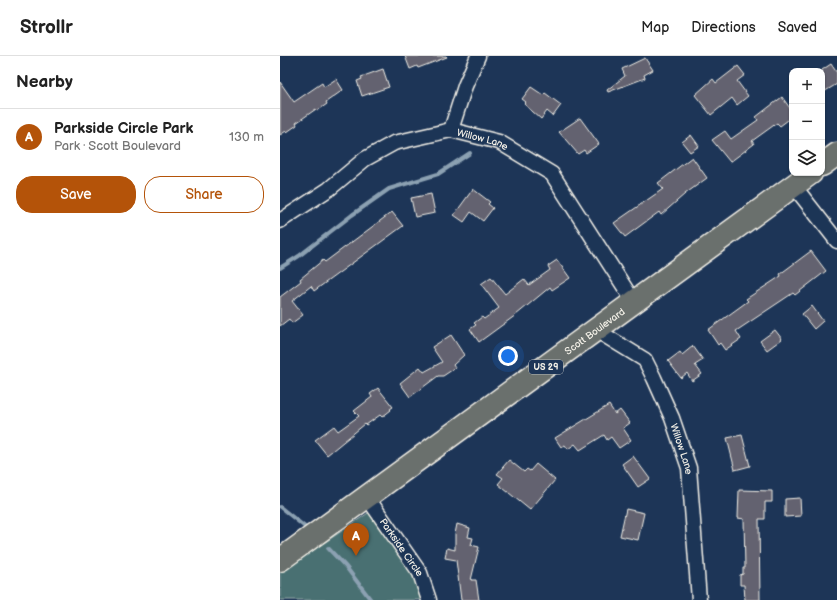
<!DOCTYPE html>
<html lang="en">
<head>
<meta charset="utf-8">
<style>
  body { margin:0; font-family:"Balsamiq Sans",sans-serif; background:#f2f2f2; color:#222 }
  .controls { position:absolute; right:12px; top:12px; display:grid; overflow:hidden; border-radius:8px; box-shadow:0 1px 3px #0004 }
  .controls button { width:36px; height:36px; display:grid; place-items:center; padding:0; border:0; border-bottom:1px solid #e0e0e0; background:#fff; color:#222; font:20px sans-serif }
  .you { position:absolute; left:228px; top:300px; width:14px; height:14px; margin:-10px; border:3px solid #fff; border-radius:50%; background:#1a73e8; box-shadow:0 0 0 6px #1a73e833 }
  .badge { display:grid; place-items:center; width:26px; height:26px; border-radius:50%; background:#b45309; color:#fff; font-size:13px; font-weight:700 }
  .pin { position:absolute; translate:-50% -33px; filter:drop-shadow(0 1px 2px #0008) }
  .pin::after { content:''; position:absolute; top:21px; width:14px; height:12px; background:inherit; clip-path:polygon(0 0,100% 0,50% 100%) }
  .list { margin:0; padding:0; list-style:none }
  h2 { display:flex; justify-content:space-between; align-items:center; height:52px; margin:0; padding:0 16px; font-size:17px }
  h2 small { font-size:13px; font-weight:400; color:#767676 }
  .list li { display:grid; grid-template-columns:26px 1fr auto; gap:12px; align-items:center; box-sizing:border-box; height:56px; padding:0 16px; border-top:1px solid #e0e0e0 }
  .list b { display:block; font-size:15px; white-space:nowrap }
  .list p { margin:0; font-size:13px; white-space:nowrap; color:#767676 }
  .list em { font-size:13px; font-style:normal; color:#767676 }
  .actions { display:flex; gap:8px; padding:12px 16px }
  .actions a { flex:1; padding:9px 0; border:1px solid #b45309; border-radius:16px; text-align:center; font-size:14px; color:#b45309 }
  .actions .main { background:#b45309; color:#fff }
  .icon { flex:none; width:22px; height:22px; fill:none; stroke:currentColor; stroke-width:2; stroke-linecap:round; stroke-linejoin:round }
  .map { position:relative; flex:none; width:557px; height:544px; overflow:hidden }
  header { display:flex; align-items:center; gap:24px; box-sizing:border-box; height:56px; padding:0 20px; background:#fff; border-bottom:1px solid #e0e0e0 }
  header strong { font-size:19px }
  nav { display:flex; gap:22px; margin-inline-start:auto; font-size:14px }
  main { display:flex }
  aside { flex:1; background:#fff }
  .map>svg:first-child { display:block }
  .green { fill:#496f72; stroke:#9eb0ad }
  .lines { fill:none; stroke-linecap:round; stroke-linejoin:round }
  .stream { stroke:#8ca1b2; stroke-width:4 }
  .building { fill:#64626f; stroke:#f4f1e8 }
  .street-casing { stroke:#f4f1e8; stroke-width:17 }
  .highway-casing { stroke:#f4f1e8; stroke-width:25 }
  .street { stroke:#1d3557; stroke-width:14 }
  .highway { stroke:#6b706d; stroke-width:22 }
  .labels { text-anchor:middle; stroke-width:3.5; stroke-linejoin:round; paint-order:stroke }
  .shield { fill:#1d3557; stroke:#b4b9bc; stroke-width:1 }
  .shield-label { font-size:9px; font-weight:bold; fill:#f4f1e8 }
  .street-label { font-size:10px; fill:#f4f1e8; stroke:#1d3557 }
</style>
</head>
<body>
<header>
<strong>Strollr</strong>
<nav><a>Map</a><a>Directions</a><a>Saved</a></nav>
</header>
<main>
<aside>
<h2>Nearby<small></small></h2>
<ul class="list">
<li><span class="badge">A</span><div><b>Parkside Circle Park</b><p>Park · Scott Boulevard</p></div><em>130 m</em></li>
</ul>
<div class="actions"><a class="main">Save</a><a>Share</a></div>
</aside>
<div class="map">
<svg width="557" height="544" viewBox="0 0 557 544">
  <rect width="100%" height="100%" fill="#1d3557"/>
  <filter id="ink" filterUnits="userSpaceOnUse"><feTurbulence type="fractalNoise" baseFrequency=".025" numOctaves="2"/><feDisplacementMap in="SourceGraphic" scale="8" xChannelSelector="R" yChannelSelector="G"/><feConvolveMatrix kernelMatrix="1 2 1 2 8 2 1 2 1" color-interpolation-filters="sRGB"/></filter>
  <g filter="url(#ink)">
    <path class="green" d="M100,449L117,479L144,544H0V517Z"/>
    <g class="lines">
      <g class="stream">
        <path d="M0,212L19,200L72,159L109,133L158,118L190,97"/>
        <path d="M0,451L30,475"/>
        <path d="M48,492L66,511L91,544"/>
      </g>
    </g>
    <g class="building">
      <path d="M125,0H166L167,1L138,12L137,10L130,13Z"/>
      <path d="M365,2L373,14L364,19L365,22L328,36L327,34L345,20L342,13Z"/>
      <path d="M551,8L557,17V28L542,37V14Z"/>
      <path d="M458,10L465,19L457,25L468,40L457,49L452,42L431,59L415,39L433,23L436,27Z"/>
      <path d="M103,13L109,31L82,40L77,25L82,23L81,21Z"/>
      <path d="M56,23L63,34L46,46L47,48L37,55L36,53L16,67L17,69L7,76L6,75L0,79V26L14,46L42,27L44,31Z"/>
      <path d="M251,31L263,39L265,37L281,49L273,60L267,55L261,63L244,48L246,46L242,43Z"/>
      <path d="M502,41L512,55V61L500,70L497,67L472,85L474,88L450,106L432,84L445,75L451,83L478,64L476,61Z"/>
      <path d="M300,62L319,88L306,97L304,94L298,98L279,76Z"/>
      <path d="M411,79L419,90L410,96L402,86Z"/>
      <path d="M412,101L427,122L405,138L381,159L379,156L345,181L334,167L383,133L378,127Z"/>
      <path d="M193,133L210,146L208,148L213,152L203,165L191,156L184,166L174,159Z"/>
      <path d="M151,138L155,157L135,161L131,142Z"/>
      <path d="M112,156L123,170L34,235L31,230L12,245L23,259L12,267L9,263L0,270V241L21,225L20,223L43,204L45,206Z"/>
      <path d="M531,195L546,215L515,239L513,237L456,275L461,283L445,294L440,287L438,289L428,274L468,245L466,243L501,220L500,218Z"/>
      <path d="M277,204L290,222L272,234L270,231L236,259L199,286L190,273L196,269L194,267L202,261L204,263L219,252L201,228L211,221L225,238L244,223L249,229L270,214L268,210Z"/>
      <path d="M532,250L543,265L534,273L522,258Z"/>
      <path d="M495,274L502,283L487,294L480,285Z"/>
      <path d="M171,279L184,299L173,309L175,312L163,320H158L130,341L120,327L140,311L144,316L162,306L152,291Z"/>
      <path d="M413,290L423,304L415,309L422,318L412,325L407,317L401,322L388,305L400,296L402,299Z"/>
      <path d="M98,332L113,351L110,353L111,354L102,361L100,359L86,369L85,368L47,399L35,384L54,370L58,375L79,360L74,355L92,341L90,338Z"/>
      <path d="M329,349L335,358L340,354L350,367L343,372L351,384L339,392L331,381L327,384L324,379L300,394L295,388L288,393L285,389L281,391L275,382Z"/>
      <path d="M462,379L470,410L455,414L447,382Z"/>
      <path d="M353,400L370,423L358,431L342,408Z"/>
      <path d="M229,404L244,416L247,413L250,415L256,408L275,424L250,454L218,428L223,422L217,418Z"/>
      <path d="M459,434L492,435V446H485V463H479L480,544H465L464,529H460V519L463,518V512H465L464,463L458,462Z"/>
      <path d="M520,442L521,460L505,461V443Z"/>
      <path d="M346,453L364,457L358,484L340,480Z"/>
      <path d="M177,468L190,472L188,481L193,482L191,489L199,491L191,524H196L199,544H181L176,504L165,502L167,492L175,494V478Z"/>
    </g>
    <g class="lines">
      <defs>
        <g id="street">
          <path d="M171,74L185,30L198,0"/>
          <path d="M514,130L557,185"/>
          <path id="s1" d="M0,165L49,133L85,103L114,87L171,74L219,86L272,118L354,246"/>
          <path id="s2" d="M316,274L365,304L374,322L392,362L409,412L419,544"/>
          <path id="s3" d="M87,441L140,517L149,544"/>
        </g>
        <g id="highway">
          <path d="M542,109L557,98"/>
          <path id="s4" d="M0,504L531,117"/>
        </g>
      </defs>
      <use href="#street" class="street-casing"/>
      <use href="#highway" class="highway-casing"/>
      <use href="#street" class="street"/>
      <use href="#highway" class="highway"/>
    </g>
  </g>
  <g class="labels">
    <rect class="shield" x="249" y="304" width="34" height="14" rx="3"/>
    <g class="shield-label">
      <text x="266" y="314">US 29</text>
    </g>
    <g class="street-label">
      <text dy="4" stroke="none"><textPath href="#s1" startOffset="230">Willow Lane</textPath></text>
      <text dy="4" stroke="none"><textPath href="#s4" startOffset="389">Scott Boulevard</textPath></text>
      <text dy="4" stroke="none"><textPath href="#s2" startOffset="154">Willow Lane</textPath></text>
      <text dy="4" stroke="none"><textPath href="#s3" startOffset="61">Parkside Circle</textPath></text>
    </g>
  </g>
</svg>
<div class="controls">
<button>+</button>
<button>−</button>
<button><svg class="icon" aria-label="layers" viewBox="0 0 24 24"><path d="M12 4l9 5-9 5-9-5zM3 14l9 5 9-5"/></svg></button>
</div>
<div class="you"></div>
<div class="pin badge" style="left:76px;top:500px">A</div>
</div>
</main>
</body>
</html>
